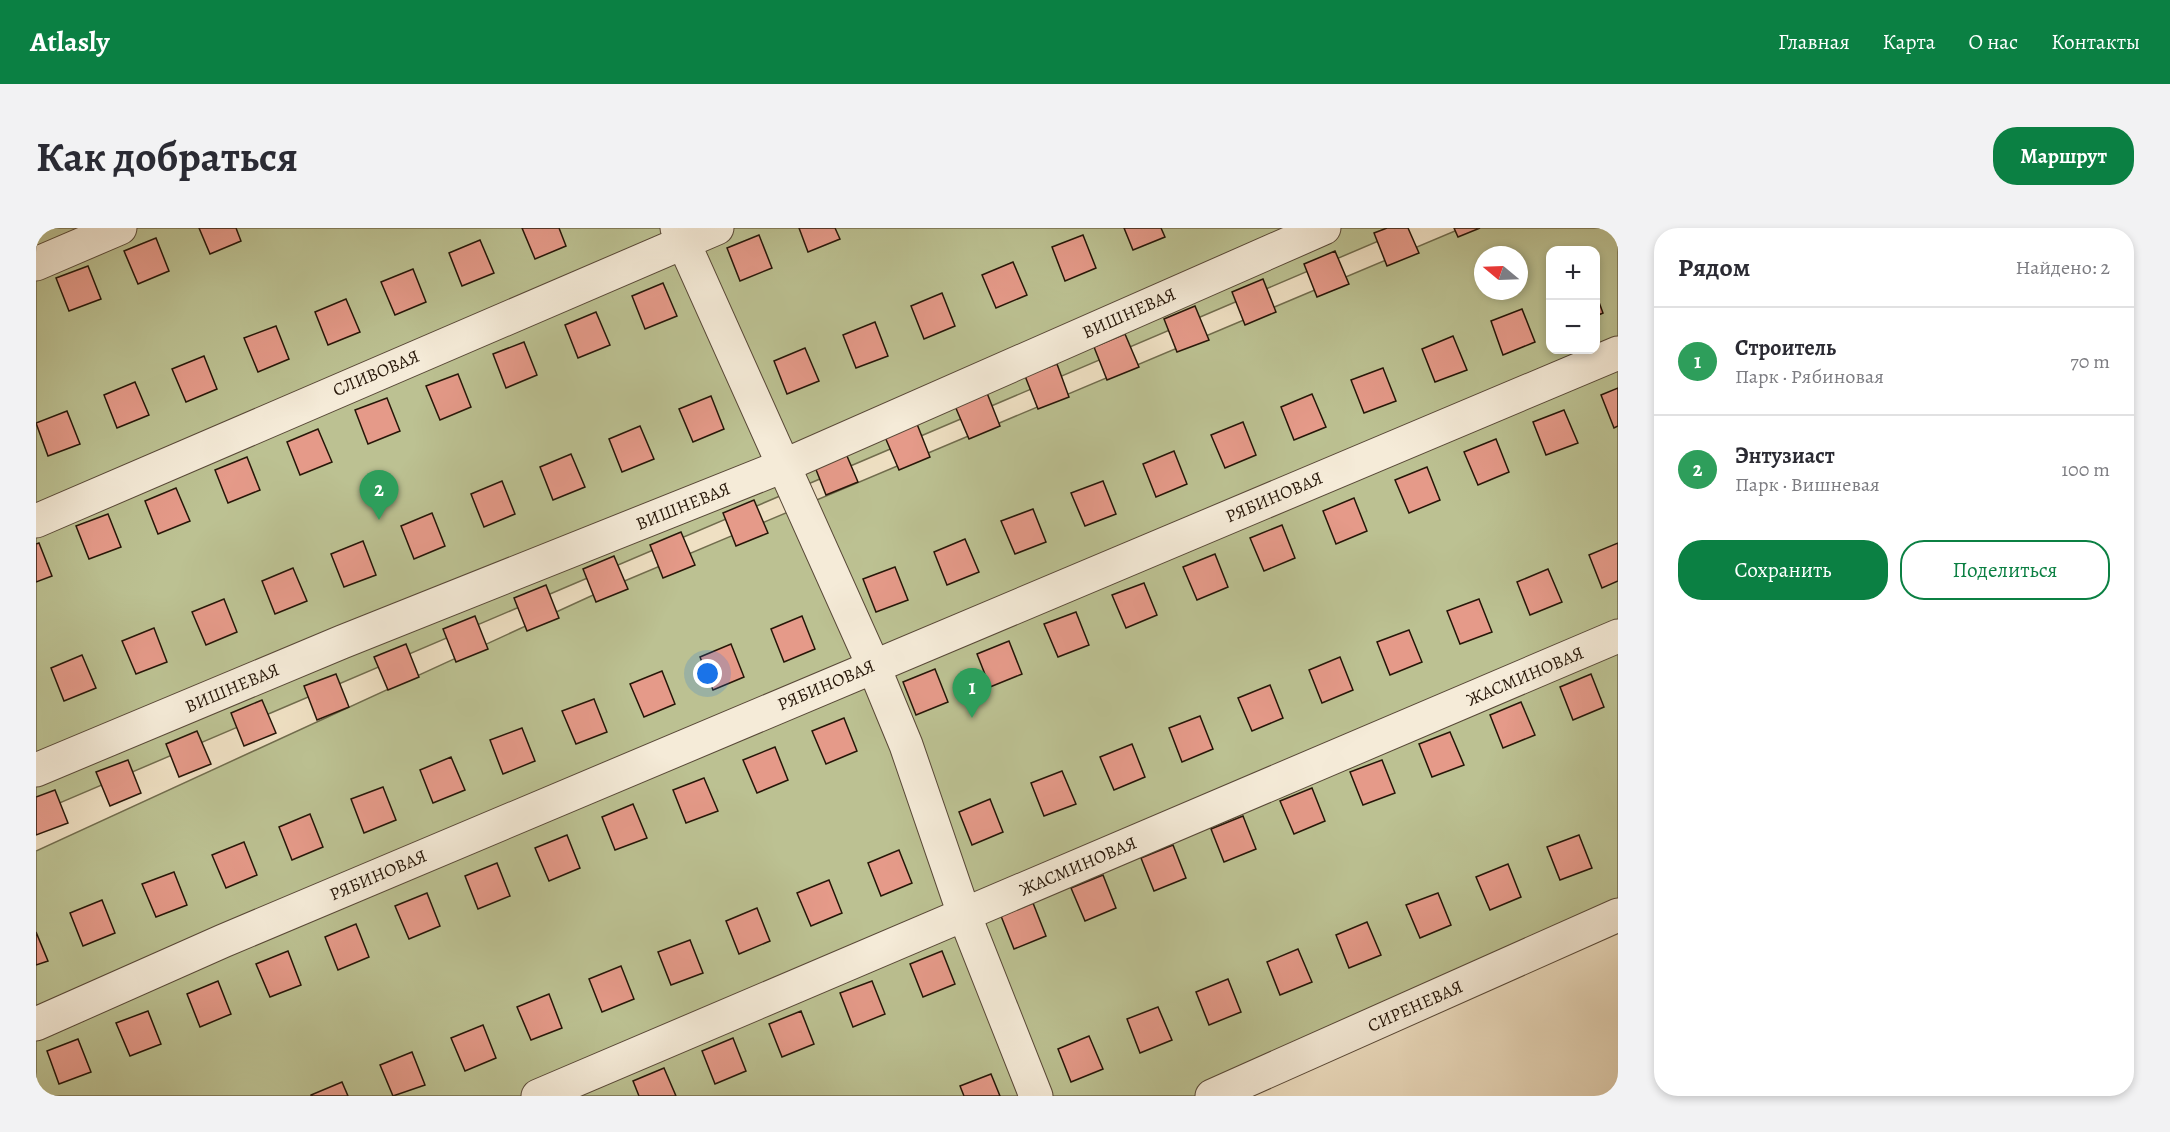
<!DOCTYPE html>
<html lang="ru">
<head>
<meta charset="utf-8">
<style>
  body { margin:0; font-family:Alegreya,serif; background:#f2f2f3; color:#2b2b33 }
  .controls { position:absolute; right:18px; top:18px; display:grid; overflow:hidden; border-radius:12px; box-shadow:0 3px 9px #0003 }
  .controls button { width:54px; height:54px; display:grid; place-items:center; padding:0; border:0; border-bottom:2px solid #e1e1e2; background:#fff; color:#2b2b33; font:30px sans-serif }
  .compass { position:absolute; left:1438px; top:18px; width:54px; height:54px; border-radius:50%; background:#fff; box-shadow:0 3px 9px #0003; rotate:289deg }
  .you { position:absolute; left:672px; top:446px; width:21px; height:21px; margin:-15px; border:4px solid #fff; border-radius:50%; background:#1a73e8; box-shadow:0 0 0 9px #1a73e833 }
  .badge { display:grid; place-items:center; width:39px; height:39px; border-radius:50%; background:#0b8043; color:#fff; font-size:20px; font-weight:700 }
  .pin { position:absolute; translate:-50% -50px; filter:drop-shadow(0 2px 3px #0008) }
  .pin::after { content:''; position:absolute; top:32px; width:21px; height:18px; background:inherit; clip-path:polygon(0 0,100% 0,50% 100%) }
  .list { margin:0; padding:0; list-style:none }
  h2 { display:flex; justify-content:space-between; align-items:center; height:78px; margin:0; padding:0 24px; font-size:26px }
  h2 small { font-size:20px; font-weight:400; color:#7c7c81 }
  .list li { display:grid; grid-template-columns:39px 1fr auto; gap:18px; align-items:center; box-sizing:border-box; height:108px; padding:0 24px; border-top:2px solid #e1e1e2 }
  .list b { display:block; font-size:22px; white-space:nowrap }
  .list p { margin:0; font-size:20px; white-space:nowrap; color:#7c7c81 }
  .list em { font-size:20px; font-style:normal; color:#7c7c81 }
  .actions { display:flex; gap:12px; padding:18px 24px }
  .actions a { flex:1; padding:14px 0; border:2px solid #0b8043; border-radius:24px; text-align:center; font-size:21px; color:#0b8043 }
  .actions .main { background:#0b8043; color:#fff }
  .map { position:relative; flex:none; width:1582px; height:868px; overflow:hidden; border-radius:24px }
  header { display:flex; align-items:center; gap:36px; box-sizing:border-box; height:84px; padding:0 30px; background:#0b8043; color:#fff }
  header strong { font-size:28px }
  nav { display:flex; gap:33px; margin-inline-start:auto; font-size:21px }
  .intro { display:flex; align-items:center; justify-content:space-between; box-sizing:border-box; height:144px; padding:0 36px }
  h1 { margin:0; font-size:42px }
  .button { padding:15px 27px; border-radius:24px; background:#0b8043; color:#fff; font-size:21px; font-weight:700 }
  main { display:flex; gap:36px; padding:0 36px }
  aside { flex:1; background:#fff; border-radius:24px; box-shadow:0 3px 9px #0003 }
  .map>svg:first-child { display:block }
  .green { fill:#bcc192; stroke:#716c4d; stroke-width:1.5; fill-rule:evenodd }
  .building { fill:#e59a89; stroke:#261608; stroke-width:1.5 }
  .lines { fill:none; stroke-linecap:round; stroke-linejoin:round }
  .minor-casing { stroke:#584837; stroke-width:35 }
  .minor { stroke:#f5ebd8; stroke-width:33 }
  .labels { text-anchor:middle; stroke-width:5; stroke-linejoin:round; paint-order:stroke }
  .street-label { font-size:18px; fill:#261608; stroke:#f5ebd8 }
</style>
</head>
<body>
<header>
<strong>Atlasly</strong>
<nav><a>Главная</a><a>Карта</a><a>О нас</a><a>Контакты</a></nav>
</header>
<div class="intro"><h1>Как добраться</h1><a class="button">Маршрут</a></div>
<main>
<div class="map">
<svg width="1582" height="868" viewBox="0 0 1582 868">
  <rect width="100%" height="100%" fill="#efe0c3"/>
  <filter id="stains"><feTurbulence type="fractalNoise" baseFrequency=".00333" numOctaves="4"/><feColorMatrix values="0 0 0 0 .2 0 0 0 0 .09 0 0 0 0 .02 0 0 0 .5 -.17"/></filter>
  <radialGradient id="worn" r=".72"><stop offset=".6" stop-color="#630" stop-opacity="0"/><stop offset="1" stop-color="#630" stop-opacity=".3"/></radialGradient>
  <g class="green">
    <path d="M0,0H1373L0,585Z"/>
    <path d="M1426,0H1582V702L1185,868H0V623L579,357ZM1514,22H1560V122H1514ZM1447,27H1483V63H1447Z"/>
  </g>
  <g class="building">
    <path d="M163,0H200L205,13L174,26Z"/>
    <path d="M486,0H523L530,18L499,31Z"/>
    <path d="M763,0H799L804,11L772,24Z"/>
    <path d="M1088,0H1125L1129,9L1097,22Z"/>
    <path d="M1351,0H1372L1383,25L1351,38L1338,5Z"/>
    <path d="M1418,0H1444L1422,9Z"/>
    <path d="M723,7L736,40L704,53L691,20Z"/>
    <path d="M1047,7L1060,40L1029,53L1016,19Z"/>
    <path d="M120,10L133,43L102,56L88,23Z"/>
    <path d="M444,12L458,45L426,58L413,25Z"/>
    <path d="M1299,23L1313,56L1281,69L1268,36Z"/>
    <path d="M977,34L991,67L960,80L946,47Z"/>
    <path d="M52,38L65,71L33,83L20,50Z"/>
    <path d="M377,41L390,74L359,87L345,54Z"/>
    <path d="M1227,51L1240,84L1209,97L1196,64Z"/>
    <path d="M627,55L641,88L609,101L596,68Z"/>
    <path d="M906,65L919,98L888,111L875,78Z"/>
    <path d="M1560,66L1567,85L1560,88Z"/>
    <path d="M310,71L324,104L292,117L279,84Z"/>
    <path d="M1159,78L1173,112L1141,124L1128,91Z"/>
    <path d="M1486,81L1499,114L1467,127L1455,93Z"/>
    <path d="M560,84L574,117L542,130L529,97Z"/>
    <path d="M839,94L852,128L820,140L807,107Z"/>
    <path d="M240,98L253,131L222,144L208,110Z"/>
    <path d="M1089,106L1103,139L1071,152L1058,119Z"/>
    <path d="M1417,108L1431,142L1399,154L1386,121Z"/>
    <path d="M488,114L501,147L470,160L457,126Z"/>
    <path d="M769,120L783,153L751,166L738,133Z"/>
    <path d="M168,128L181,161L150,174L136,141Z"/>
    <path d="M1021,136L1033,169L1002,181L989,148Z"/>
    <path d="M1347,140L1360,173L1328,185L1315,152Z"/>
    <path d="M422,146L435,179L404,192L390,158Z"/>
    <path d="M99,154L113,187L81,200L68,167Z"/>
    <path d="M1582,160V198L1578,200L1565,167Z"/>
    <path d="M951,165L964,198L933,211L919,178Z"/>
    <path d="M1276,166L1290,199L1258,212L1245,179Z"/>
    <path d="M675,168L688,201L657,214L643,181Z"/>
    <path d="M351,170L364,203L332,216L319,182Z"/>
    <path d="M1528,182L1542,215L1510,227L1497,194Z"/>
    <path d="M31,183L44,216L12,228L0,195Z"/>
    <path d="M1207,194L1220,227L1189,240L1175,207Z"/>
    <path d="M881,196L894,229L863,242L849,209Z"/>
    <path d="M604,198L618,231L586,244L573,211Z"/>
    <path d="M282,201L296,234L264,247L251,214Z"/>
    <path d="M1460,211L1473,244L1442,257L1428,224Z"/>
    <path d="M808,221L822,254L790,267L777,234Z"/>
    <path d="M1138,223L1151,256L1120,269L1107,236Z"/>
    <path d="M535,226L549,259L517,272L504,239Z"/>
    <path d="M211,229L224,262L192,275L179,242Z"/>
    <path d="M1391,239L1404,272L1373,285L1359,252Z"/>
    <path d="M466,253L479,286L448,299L435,266Z"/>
    <path d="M1067,253L1080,286L1049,298L1035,265Z"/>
    <path d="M140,260L154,293L122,306L109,273Z"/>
    <path d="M1318,270L1331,303L1300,316L1287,283Z"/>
    <path d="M718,272L732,305L700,318L687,285Z"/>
    <path d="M997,281L1010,314L979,326L965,293Z"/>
    <path d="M396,285L409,318L378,331L365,298Z"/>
    <path d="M72,286L85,319L53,331L40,298Z"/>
    <path d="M1246,297L1259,330L1228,343L1214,310Z"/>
    <path d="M645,304L659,337L627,350L614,317Z"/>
    <path d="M929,311L943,344L911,357L898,324Z"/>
    <path d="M327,313L340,347L308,359L295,326Z"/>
    <path d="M3,315L16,348L0,354V316Z"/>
    <path d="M1582,315V353L1566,360L1553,327Z"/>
    <path d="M1179,326L1192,359L1161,372L1147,339Z"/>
    <path d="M578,328L592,361L560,374L547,341Z"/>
    <path d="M859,339L872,372L840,384L827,351Z"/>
    <path d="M257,340L271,373L239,386L226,353Z"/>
    <path d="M1512,341L1526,374L1494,387L1481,354Z"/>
    <path d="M1108,355L1121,387L1090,400L1076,367Z"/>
    <path d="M510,357L523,390L491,403L478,370Z"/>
    <path d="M188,371L201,404L170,417L156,384Z"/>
    <path d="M1443,371L1456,404L1424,416L1411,383Z"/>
    <path d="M1040,384L1053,417L1022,429L1008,396Z"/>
    <path d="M439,388L452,421L420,434L407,401Z"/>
    <path d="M766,388L779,421L748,434L735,401Z"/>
    <path d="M118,400L131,434L100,446L86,413Z"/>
    <path d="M1373,402L1386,434L1354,447L1341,414Z"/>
    <path d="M973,413L986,446L954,459L941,426Z"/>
    <path d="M370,416L383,449L352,462L338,429Z"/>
    <path d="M695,416L708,449L677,462L664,429Z"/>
    <path d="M46,427L60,460L28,473L15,440Z"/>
    <path d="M1304,429L1317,462L1286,475L1273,442Z"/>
    <path d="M899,441L912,474L880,487L867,454Z"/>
    <path d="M626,443L639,476L608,489L594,456Z"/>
    <path d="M300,446L313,479L281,492L268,458Z"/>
    <path d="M1555,446L1568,479L1537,492L1524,459Z"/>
    <path d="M1234,457L1247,490L1216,503L1202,470Z"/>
    <path d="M558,471L571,504L540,516L526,483Z"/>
    <path d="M226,472L240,505L208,518L195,485Z"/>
    <path d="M1485,474L1499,507L1467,520L1454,487Z"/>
    <path d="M1164,488L1177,521L1146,534L1133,500Z"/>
    <path d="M808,490L821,523L790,536L776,503Z"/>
    <path d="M486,500L499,533L467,546L454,512Z"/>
    <path d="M161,503L175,536L143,549L130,516Z"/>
    <path d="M1414,504L1428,537L1396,549L1383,516Z"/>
    <path d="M1096,516L1109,549L1078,562L1064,529Z"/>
    <path d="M739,519L752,552L721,565L707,532Z"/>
    <path d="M415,529L429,562L397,575L384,542Z"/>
    <path d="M92,532L105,565L74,578L60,544Z"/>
    <path d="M1346,532L1359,565L1327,577L1314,544Z"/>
    <path d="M1026,543L1040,576L1008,588L995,555Z"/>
    <path d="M668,550L682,583L650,595L637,562Z"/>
    <path d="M347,559L360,592L328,605L315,571Z"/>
    <path d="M1276,560L1289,593L1258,606L1244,573Z"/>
    <path d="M19,562L32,595L0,607V569Z"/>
    <path d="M954,571L967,604L936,617L923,584Z"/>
    <path d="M597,576L611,610L579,622L566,589Z"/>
    <path d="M274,586L287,619L256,632L243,599Z"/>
    <path d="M1207,588L1220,621L1188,634L1175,601Z"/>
    <path d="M531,607L544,640L513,653L499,620Z"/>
    <path d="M1543,607L1556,640L1524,652L1511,619Z"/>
    <path d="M208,614L221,647L190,660L176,627Z"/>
    <path d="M1137,617L1150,650L1118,663L1105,630Z"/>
    <path d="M863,622L876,655L845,668L832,635Z"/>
    <path d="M461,635L474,668L442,681L429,648Z"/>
    <path d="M1472,636L1485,669L1454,682L1440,649Z"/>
    <path d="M138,644L151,677L120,689L106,656Z"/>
    <path d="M1067,647L1080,680L1049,693L1035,660Z"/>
    <path d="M793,652L806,685L775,698L761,665Z"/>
    <path d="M391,665L404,698L373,711L359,678Z"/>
    <path d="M1402,665L1415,697L1384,710L1370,677Z"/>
    <path d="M66,672L79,705L47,718L34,685Z"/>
    <path d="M997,675L1010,708L978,721L965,688Z"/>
    <path d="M721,680L734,713L703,726L690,693Z"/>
    <path d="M1331,694L1345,727L1313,740L1300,707Z"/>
    <path d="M320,696L333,729L302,742L289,709Z"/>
    <path d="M0,704L12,733L0,737Z"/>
    <path d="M654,712L667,745L635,757L622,724Z"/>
    <path d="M1262,721L1276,754L1244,767L1231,734Z"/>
    <path d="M252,723L265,757L234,769L220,736Z"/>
    <path d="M906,723L919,756L887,769L874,736Z"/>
    <path d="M585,738L598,771L566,784L553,751Z"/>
    <path d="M1192,751L1205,784L1173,797L1160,764Z"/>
    <path d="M182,753L195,786L164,799L151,766Z"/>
    <path d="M836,753L849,786L817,799L804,765Z"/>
    <path d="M513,766L526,800L495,812L481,779Z"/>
    <path d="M1122,779L1136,812L1104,825L1091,791Z"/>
    <path d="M112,783L125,816L94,828L80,795Z"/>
    <path d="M765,783L778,816L746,829L733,796Z"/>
    <path d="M447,797L460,830L429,843L415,810Z"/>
    <path d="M1053,808L1067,841L1035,854L1022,821Z"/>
    <path d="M697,810L710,843L679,856L666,823Z"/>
    <path d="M42,811L55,844L23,856L11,823Z"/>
    <path d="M376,824L389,857L357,868L344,837Z"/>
    <path d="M628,840L640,868H603L597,853Z"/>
    <path d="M955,846L964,868H928L924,858Z"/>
    <path d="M306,854L312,868H275V867Z"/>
  </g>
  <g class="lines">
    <defs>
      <g id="minor">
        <path d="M641,0L837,437L870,517L928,686L1000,868"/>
        <path d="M0,36L84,0"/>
        <path d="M0,293L681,0"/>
        <path d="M0,542L306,414L747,238L1288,0"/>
        <path d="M0,796L187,713L1582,125"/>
        <path d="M502,868L1582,408"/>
        <path d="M1176,868L1582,687"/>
      </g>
    </defs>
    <use href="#minor" class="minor-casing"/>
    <use href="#minor" class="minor"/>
  </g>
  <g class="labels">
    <g class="street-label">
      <text transform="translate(1093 85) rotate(-24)" y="6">ВИШНЕВАЯ</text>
      <text transform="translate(340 145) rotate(-23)" y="6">СЛИВОВАЯ</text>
      <text transform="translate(1238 269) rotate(-23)" y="6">РЯБИНОВАЯ</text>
      <text transform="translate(647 278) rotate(-22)" y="6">ВИШНЕВАЯ</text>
      <text transform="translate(1489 448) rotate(-23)" y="6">ЖАСМИНОВАЯ</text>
      <text transform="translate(790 457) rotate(-23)" y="6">РЯБИНОВАЯ</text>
      <text transform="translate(196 460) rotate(-23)" y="6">ВИШНЕВАЯ</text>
      <text transform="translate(1042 638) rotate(-23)" y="6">ЖАСМИНОВАЯ</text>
      <text transform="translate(342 647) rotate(-23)" y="6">РЯБИНОВАЯ</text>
      <text transform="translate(1379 778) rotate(-24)" y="6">СИРЕНЕВАЯ</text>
    </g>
  </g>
  <rect width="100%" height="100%" filter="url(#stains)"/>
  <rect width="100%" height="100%" fill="url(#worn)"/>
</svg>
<div class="controls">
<button>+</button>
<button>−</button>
</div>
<svg class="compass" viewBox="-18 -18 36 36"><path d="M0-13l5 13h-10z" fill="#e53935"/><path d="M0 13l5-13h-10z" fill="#7c7c81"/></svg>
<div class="you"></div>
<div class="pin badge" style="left:936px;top:490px;background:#2e9e5b">1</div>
<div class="pin badge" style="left:343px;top:292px;background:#2e9e5b">2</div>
</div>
<aside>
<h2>Рядом<small>Найдено: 2</small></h2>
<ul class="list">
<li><span class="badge" style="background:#2e9e5b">1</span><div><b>Строитель</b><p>Парк · Рябиновая</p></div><em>70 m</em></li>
<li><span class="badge" style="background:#2e9e5b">2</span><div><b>Энтузиаст</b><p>Парк · Вишневая</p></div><em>100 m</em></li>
</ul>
<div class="actions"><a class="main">Сохранить</a><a>Поделиться</a></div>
</aside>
</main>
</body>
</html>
